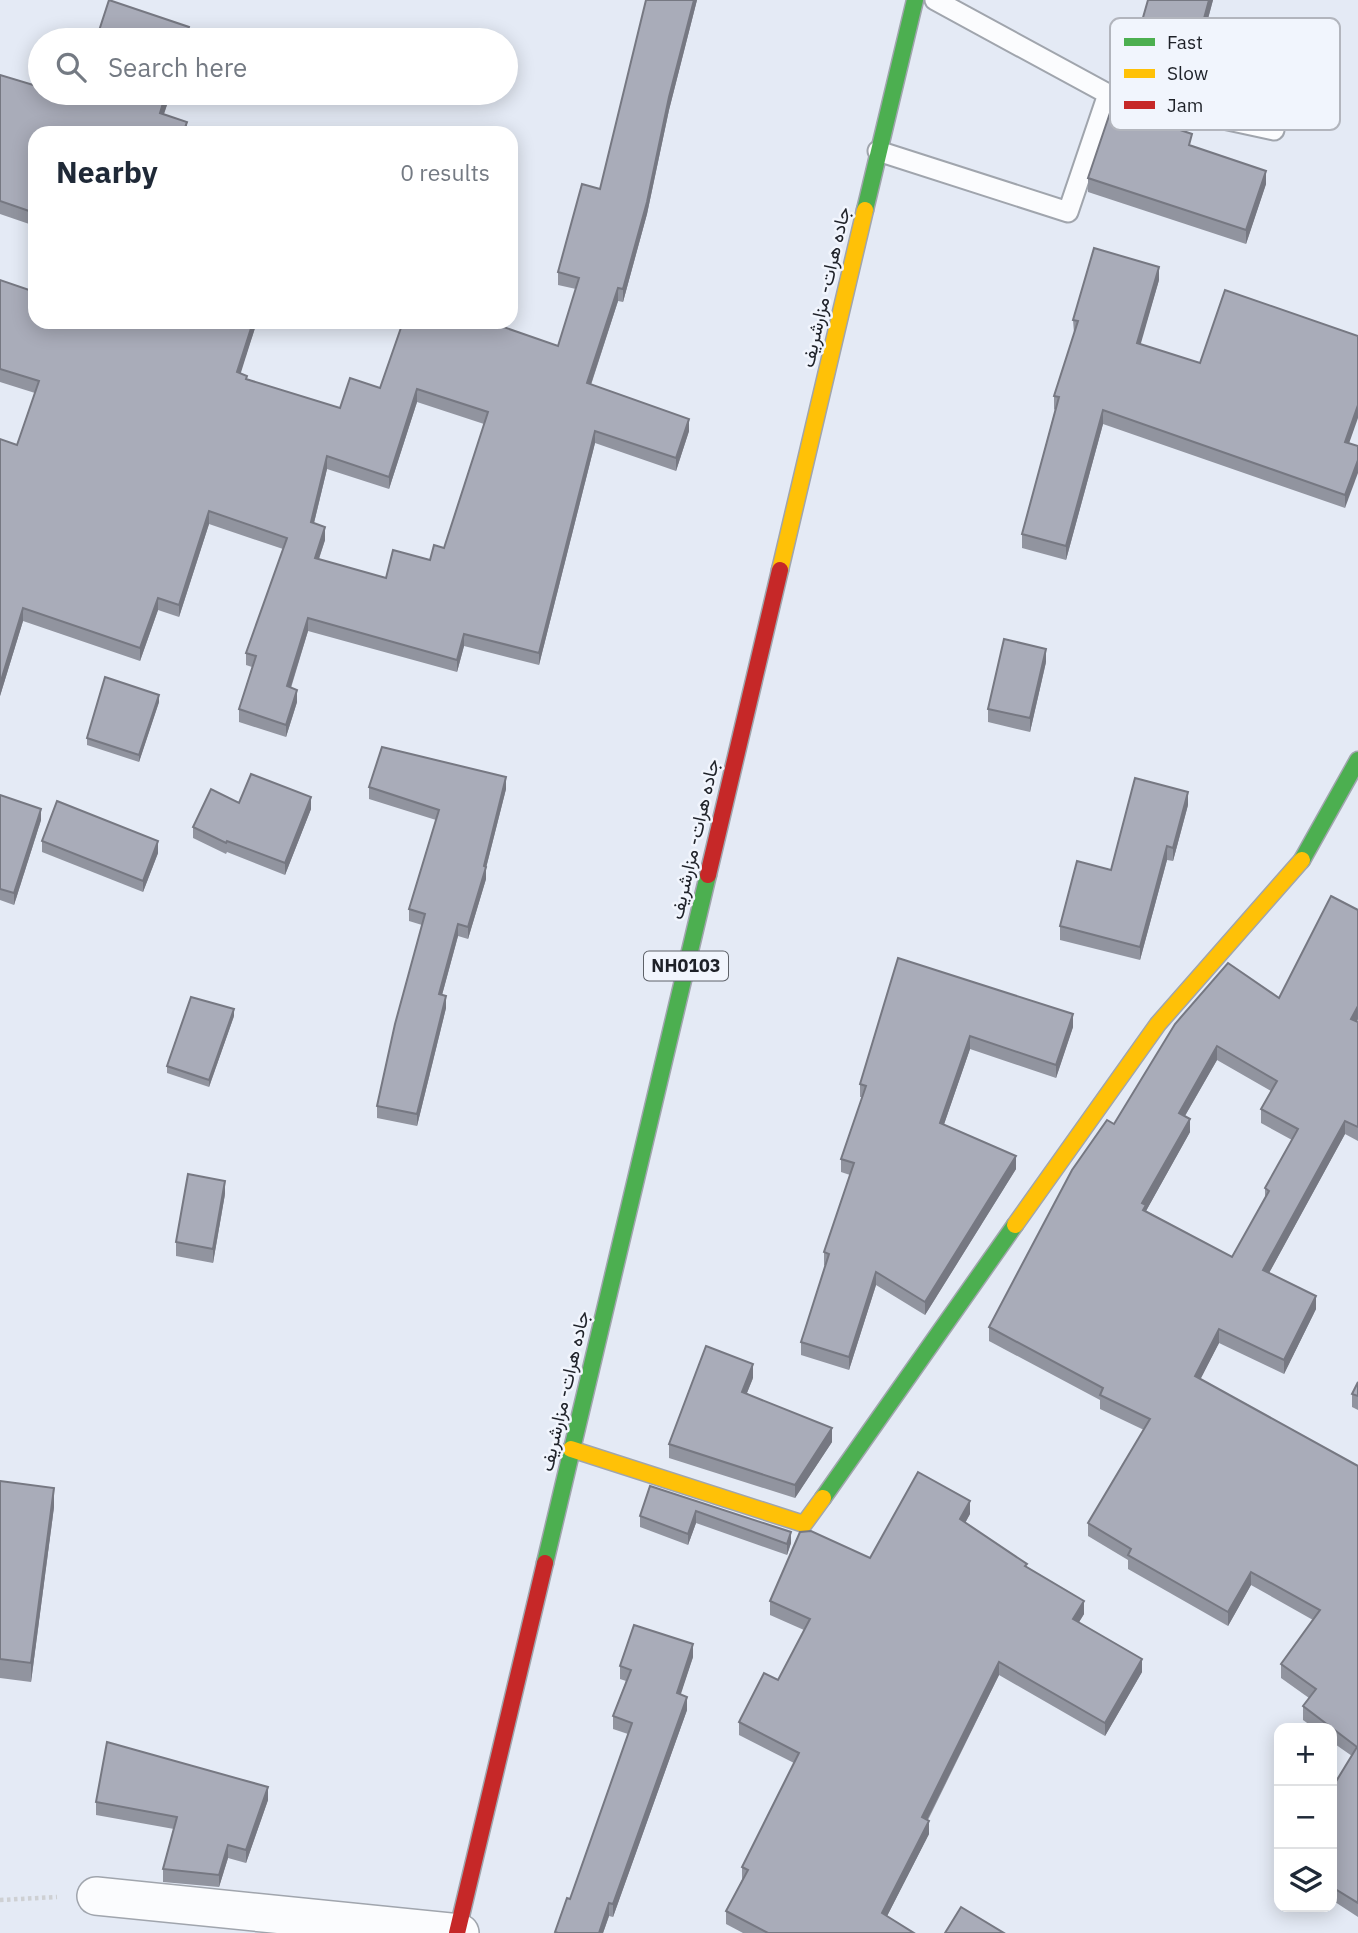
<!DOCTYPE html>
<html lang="en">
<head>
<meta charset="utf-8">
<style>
  body { margin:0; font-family:"IBM Plex Sans",Vazirmatn,sans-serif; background:#f6f6f7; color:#1f2937 }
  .controls { position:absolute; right:21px; bottom:21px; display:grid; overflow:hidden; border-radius:14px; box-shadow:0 4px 18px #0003 }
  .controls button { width:63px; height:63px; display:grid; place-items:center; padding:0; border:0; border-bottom:2px solid #e0e1e3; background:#fff; color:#1f2937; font:35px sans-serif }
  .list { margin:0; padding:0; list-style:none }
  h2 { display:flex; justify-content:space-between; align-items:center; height:91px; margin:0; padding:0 28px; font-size:30px }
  h2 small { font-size:23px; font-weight:400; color:#747a83 }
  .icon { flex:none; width:38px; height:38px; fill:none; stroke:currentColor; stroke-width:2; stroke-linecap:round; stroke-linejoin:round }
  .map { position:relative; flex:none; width:1358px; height:1933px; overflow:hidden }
  .search { position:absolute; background:#fff; box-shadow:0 4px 18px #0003; left:28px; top:28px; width:490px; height:77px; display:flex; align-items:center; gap:18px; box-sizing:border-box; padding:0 24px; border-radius:38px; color:#747a83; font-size:26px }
  .panel { position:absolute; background:#fff; box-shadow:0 4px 18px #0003; left:28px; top:126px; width:490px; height:203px; border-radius:21px }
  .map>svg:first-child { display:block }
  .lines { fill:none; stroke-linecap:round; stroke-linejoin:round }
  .lane-casing { stroke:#a0a5ad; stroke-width:23 }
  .street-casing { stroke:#a0a5ad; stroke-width:40 }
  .fast-casing { stroke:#a0a5ad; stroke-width:19 }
  .slow-casing { stroke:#a0a5ad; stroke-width:19 }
  .jam-casing { stroke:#a0a5ad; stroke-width:19 }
  .path { stroke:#ced0d3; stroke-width:4.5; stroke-dasharray:3.5 3.5; stroke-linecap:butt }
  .lane { stroke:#fbfcfe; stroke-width:19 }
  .street { stroke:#fbfcfe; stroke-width:37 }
  .fast { stroke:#4caf50; stroke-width:16 }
  .slow { stroke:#ffc107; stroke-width:16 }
  .jam { stroke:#c62828; stroke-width:16 }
  .wall { fill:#91949f; fill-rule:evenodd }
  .shaded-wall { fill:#767882 }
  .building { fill:#a9acb9; stroke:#767882; stroke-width:2; fill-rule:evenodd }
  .labels { text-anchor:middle; stroke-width:5; stroke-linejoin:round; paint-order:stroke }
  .shield { fill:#f1f5fd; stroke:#5d6168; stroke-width:2 }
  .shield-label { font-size:18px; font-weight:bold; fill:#1e2128 }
  .street-label { font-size:19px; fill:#1e2128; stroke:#f1f5fd }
  .key { fill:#f1f5fd; stroke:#b2b5bd; stroke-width:2 }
  .key-label { font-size:19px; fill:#1e2128 }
</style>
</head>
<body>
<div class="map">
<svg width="1358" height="1933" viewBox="0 0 1358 1933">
  <rect width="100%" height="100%" fill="#e4eaf5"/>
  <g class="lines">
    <defs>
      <g id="lane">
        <path d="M1108,94L1274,130"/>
        <path d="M878,151L1068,212L1108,94L935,0"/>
      </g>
      <path id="street" d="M96,1896L460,1933"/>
      <g id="fast">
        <path d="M865,210L915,0"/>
        <path d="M1302,860L1358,760"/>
        <path d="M823,1498L1015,1225"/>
        <path d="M545,1563L708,875"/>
      </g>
      <g id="slow">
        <path d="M780,570L865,210"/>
        <path d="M1015,1225L1158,1024L1302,860"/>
        <path d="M571,1449L804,1524L823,1498"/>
      </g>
      <g id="jam">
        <path d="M708,875L780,570"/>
        <path d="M457,1933L545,1563"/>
      </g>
    </defs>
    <use href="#lane" class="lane-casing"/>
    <use href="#street" class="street-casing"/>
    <use href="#fast" class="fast-casing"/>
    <use href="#slow" class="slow-casing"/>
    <use href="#jam" class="jam-casing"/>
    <path class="path" d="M0,1900L57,1897"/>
    <use href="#lane" class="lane"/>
    <use href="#street" class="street"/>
    <use href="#fast" class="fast"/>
    <use href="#slow" class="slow"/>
    <use href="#jam" class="jam"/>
  </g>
  <g class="wall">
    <path d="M646,0H697L669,110L647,214L623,302L618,301L591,385L689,431L676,471L595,443L539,665L464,646L457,672L308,631L291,688L297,702L286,737L239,722V709L252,667L246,665V653L283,549L209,524L179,617L158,610L140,661L23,621L0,696V439L17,445L35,393L0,382V280L35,322H255V328L240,373L247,380L340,408L380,388L558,346L576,289L558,285V272L600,189ZM417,402L484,424L444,548L430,560L386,578L319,559L325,540L314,523L327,469L389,489Z"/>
    <path d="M1148,0H1213L1199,52L1142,37V21Z"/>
    <path d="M0,75L77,98L171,93L164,114L187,133H35V226L0,214Z"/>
    <path d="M1192,146L1266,184L1246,244L1088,192V178Z"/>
    <path d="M1159,280L1140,344L1349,443L1345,508L1103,424L1066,560L1022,548V534L1055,410L1054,409V396L1074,333L1073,320Z"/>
    <path d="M1046,662L1030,732L988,722V709Z"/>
    <path d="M159,702L139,762L87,745V738Z"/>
    <path d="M369,787L506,789L486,868V879L468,939L458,936L442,995L446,1008L417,1126L377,1118V1106L422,925L409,921V909L436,820L369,799Z"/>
    <path d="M0,795L41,820L14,905L0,900Z"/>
    <path d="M239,803L311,809L285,875L227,852L226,854L193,838V827Z"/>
    <path d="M1188,805L1173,861L1167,860L1140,960L1060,940V926L1111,870Z"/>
    <path d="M42,841L158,853L143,892L42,852Z"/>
    <path d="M1358,910V1019L1357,1022H1358V1141L1345,1134L1269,1273L1316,1309L1284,1374L1219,1343L1200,1379L1358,1466V1917L1332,1900V1788L1352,1756L1332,1742V1728H1314L1303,1720V1706L1309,1698L1281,1678V1664L1313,1620L1251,1585L1228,1626L1128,1569V1560L1088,1536V1523L1144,1430L1100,1409V1400L989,1341V1327L1114,1124L1279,998ZM1217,1060L1271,1091L1261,1109V1123L1292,1140L1265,1188V1199L1232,1257L1146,1211L1190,1132L1185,1116Z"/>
    <path d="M898,958L1073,1027L1056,1078L970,1049L944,1124L1016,1169L925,1315L876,1285L849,1370L801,1355V1342L825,1266L824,1265V1252L850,1175L841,1172V1159L862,1097H860V1084Z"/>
    <path d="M234,1016L209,1087L167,1073V1066Z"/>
    <path d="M225,1194L213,1263L176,1256V1242Z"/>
    <path d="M753,1378L747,1393L832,1442L795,1498L669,1458V1444Z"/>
    <path d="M1358,1382V1410L1352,1407V1394Z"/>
    <path d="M0,1481L54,1507L31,1682L0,1678Z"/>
    <path d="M650,1486L791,1543L787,1555L696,1523L688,1545L640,1527V1516Z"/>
    <path d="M970,1514L965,1523L1027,1568L1084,1614L1079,1622L1142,1672L1105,1736L999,1675L928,1820L929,1834L887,1916L914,1933H743L726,1924V1911L742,1880V1867L794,1763L739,1735V1722L778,1680L804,1630L770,1615V1601Z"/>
    <path d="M693,1657L680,1695L687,1710L613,1917L609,1916L603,1933H555L570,1899L628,1734L613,1729V1716L626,1681L620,1679V1666Z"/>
    <path d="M268,1800L246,1863L228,1858L219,1887L163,1882V1869L174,1829L96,1815V1802Z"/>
  </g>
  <g class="shaded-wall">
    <path d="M694,0H697L669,110L647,214L623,302V289L669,97Z"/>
    <path d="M1209,0H1213L1199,52V37Z"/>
    <path d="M189,27V40H185Z"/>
    <path d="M166,93H171L160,125V113Z"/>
    <path d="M187,122V133H183Z"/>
    <path d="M1266,171V184L1246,244V230Z"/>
    <path d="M1159,267V280L1137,357V343Z"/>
    <path d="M618,288V301L587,396V383Z"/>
    <path d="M253,322H255V328L237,385V372Z"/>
    <path d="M417,389V402L389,489V477Z"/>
    <path d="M1358,405V418L1345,455V442Z"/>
    <path d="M1103,410V424L1066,560V546Z"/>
    <path d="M689,419V431L676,471V458Z"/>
    <path d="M595,431V443L539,665V653Z"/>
    <path d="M327,456V469L311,535V522Z"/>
    <path d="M1358,460V473L1345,508V495Z"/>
    <path d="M209,511V524L179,617V605Z"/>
    <path d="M325,527V540L315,570V558Z"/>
    <path d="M158,598V610L140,661V648Z"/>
    <path d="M23,608V621L0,696V684Z"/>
    <path d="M308,618V631L287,699V686Z"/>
    <path d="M464,634V646L457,672V660Z"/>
    <path d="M1046,649V662L1030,732V718Z"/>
    <path d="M297,690V702L286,737V725Z"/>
    <path d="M159,695V702L139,762V755Z"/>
    <path d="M506,777V789L486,868V879L468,939V927Z"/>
    <path d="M1188,792V805L1173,861V848Z"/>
    <path d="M311,797V809L285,875V863Z"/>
    <path d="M41,809V820L14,905V893Z"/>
    <path d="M158,841V853L143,892V881Z"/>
    <path d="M1167,846V860L1140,960V947Z"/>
    <path d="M458,924V936L439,1006V994Z"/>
    <path d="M446,996V1008L417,1126V1114Z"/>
    <path d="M1358,1006V1019L1351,1033V1019Z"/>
    <path d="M234,1009V1016L209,1087V1080Z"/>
    <path d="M1073,1014V1027L1056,1078V1065Z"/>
    <path d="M970,1036V1049L940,1136V1123Z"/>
    <path d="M1217,1046V1060L1179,1126V1113Z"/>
    <path d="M1190,1119V1132L1146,1211V1219L1143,1224L1142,1203Z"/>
    <path d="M1345,1121V1134L1263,1284V1270Z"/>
    <path d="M1016,1156V1169L925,1315V1302Z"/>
    <path d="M225,1181V1194L213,1263V1249Z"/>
    <path d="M876,1272V1285L849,1370V1357Z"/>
    <path d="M1316,1296V1309L1284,1374V1360Z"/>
    <path d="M1219,1329V1343L1195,1390V1376Z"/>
    <path d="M753,1364V1378L742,1405V1392Z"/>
    <path d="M832,1428V1442L795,1498V1485Z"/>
    <path d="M54,1488V1507L31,1682V1663Z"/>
    <path d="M970,1501V1514L960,1532V1519Z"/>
    <path d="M696,1511V1523L688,1545V1534Z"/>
    <path d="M791,1532V1543L787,1555V1544Z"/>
    <path d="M1251,1572V1585L1228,1626V1612Z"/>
    <path d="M1084,1601V1614L1073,1632V1619Z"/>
    <path d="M693,1644V1657L677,1706V1693Z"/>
    <path d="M1142,1659V1672L1105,1736V1723Z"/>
    <path d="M999,1662V1675L922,1830V1817Z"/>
    <path d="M687,1697V1710L613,1917V1904Z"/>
    <path d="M268,1787V1800L246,1863V1850Z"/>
    <path d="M929,1821V1834L882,1926V1913Z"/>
    <path d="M228,1845V1858L219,1887V1875Z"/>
    <path d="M609,1903V1916L603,1933H599Z"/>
  </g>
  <g class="building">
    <path d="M109,0L189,27L185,40H96Z"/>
    <path d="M646,0H694L669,97L647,202L623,289L618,288L587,383L689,419L676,458L595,431L539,653L464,634L457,660L308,618L287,686L297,690L286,725L239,709L256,656L246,653L287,538L209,511L179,605L158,598L140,648L23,608L0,684V439L17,445L39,381L0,369V280L35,292V322H253L237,372L247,376L246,379L340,408L350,378L380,388L403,322H489L558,346L579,278L558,272L582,184L600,189ZM417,389L488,412L444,548L434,545L430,560L393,550L386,578L315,558L325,527L311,522L327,456L389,477Z"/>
    <path d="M1148,0H1209L1199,37L1142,21Z"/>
    <path d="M0,75L40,87V93H58L77,98L79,93H166L160,113L187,122L183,133H35V213L0,201Z"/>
    <path d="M1112,107L1192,134L1189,145L1266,171L1246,230L1088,178Z"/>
    <path d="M1094,248L1159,267L1137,343L1200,363L1225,290L1358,336V405L1345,442L1358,446V460L1345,495L1103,410L1066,546L1022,534L1059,397L1054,396L1078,321L1073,320Z"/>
    <path d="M1004,639L1046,649L1030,718L988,709Z"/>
    <path d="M105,677L159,695L139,755L87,738Z"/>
    <path d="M382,747L506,777L484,866L486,867L468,927L458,924L439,994L446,996L417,1114L377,1106L395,1024L425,914L409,909L439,810L369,787Z"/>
    <path d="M251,774L311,797L285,863L227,841L226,843L193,827L211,789L239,803Z"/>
    <path d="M1135,778L1188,792L1173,848L1167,846L1140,947L1060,926L1077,861L1111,870Z"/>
    <path d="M0,795L41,809L14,893L0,889Z"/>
    <path d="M57,801L158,841L143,881L42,841Z"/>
    <path d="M1331,896L1358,910V1006L1351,1019L1358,1022V1127L1345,1121L1263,1270L1316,1296L1284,1360L1219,1329L1195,1376L1358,1466V1903L1332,1887V1788L1357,1747L1303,1706L1316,1689L1281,1664L1320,1610L1251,1572L1228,1612L1128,1555L1131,1549L1088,1523L1150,1419L1100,1395L1103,1388L989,1327L1072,1170L1107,1120L1114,1124L1175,1024L1228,963L1279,998ZM1217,1046L1277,1081L1261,1109L1298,1129L1265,1188L1269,1191L1232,1257L1143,1210L1146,1205L1142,1203L1190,1119L1179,1113Z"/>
    <path d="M898,958L1073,1014L1056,1065L970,1036L940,1123L1016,1156L925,1302L876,1272L849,1357L801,1342L829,1254L824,1252L854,1163L841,1159L866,1086L860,1084Z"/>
    <path d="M191,997L234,1009L209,1080L167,1066Z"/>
    <path d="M188,1174L225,1181L213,1249L176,1242Z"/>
    <path d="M706,1346L753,1364L742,1392L832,1428L795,1485L669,1444Z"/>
    <path d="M1358,1382V1396L1352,1394Z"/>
    <path d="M918,1472L970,1501L960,1519L1027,1564L1025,1566L1084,1601L1073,1619L1142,1659L1105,1723L999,1662L922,1817L929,1821L882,1913L914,1933H768L726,1911L748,1870L742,1867L799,1753L739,1722L764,1673L778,1680L810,1619L770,1601L800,1532L811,1531L870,1558Z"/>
    <path d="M0,1481L54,1488L31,1663L0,1659Z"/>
    <path d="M650,1486L791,1532L787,1544L696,1511L688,1534L640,1516Z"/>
    <path d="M634,1625L693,1644L677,1693L687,1697L613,1904L609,1903L599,1933H558L555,1932L567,1898L570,1899L632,1723L613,1716L631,1670L620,1666Z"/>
    <path d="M107,1742L268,1787L246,1850L228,1845L219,1875L163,1869L177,1817L96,1802Z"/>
    <path d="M961,1907L1004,1933H945Z"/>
  </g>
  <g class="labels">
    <rect class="shield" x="644" y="951.5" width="84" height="29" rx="5"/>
    <g class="shield-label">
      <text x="686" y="972">NH0103</text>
    </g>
    <g class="street-label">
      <text transform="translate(825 287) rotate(-77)" y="7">جاده هرات- مزارشریف</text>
      <text transform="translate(694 839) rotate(-77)" y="7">جاده هرات- مزارشریف</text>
      <text transform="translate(564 1391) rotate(-77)" y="7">جاده هرات- مزارشریف</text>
    </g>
  </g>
  <rect x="1110" y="18" width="230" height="112" rx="10" class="key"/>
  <rect x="1124" y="38" width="31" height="8" fill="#4caf50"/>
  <rect x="1124" y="69" width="31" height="9" fill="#ffc107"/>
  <rect x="1124" y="101" width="31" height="8" fill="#c62828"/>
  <g class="key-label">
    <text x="1167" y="49">Fast</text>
    <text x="1167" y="80">Slow</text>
    <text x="1167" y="112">Jam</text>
  </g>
</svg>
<div class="controls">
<button>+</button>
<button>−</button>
<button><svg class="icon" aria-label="layers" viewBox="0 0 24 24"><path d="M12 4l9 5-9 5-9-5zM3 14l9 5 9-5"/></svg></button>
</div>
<div class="search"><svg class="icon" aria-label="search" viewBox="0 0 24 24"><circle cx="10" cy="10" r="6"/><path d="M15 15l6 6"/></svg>Search here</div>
<section class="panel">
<h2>Nearby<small>0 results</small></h2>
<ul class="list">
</ul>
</section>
</div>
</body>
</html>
